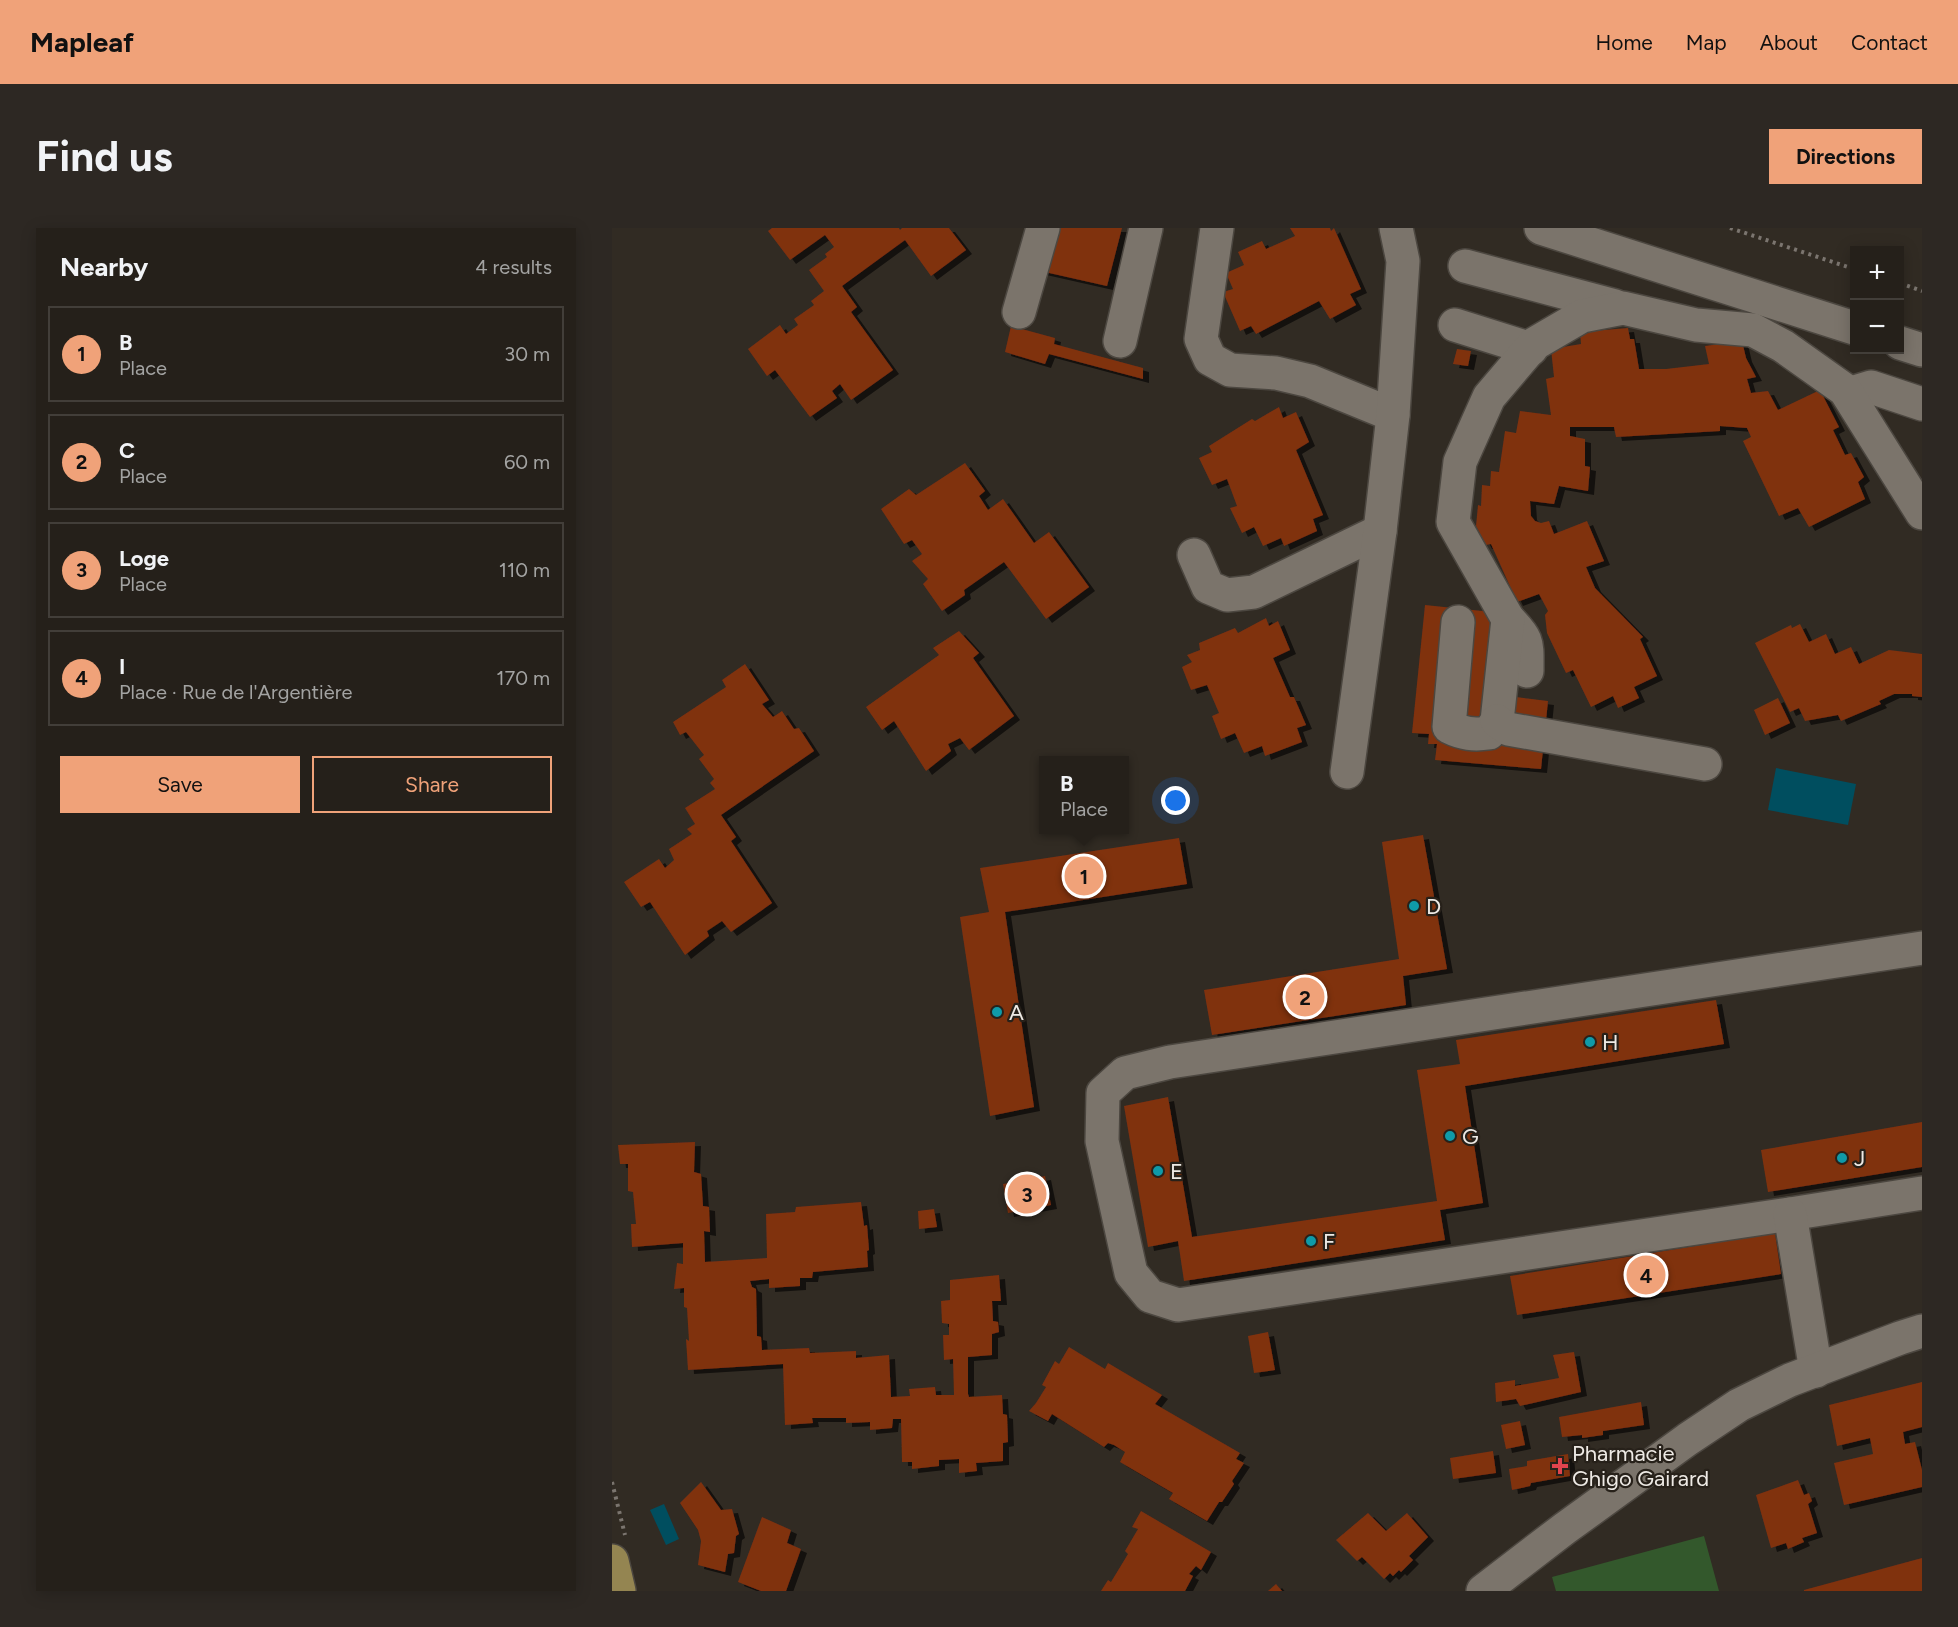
<!DOCTYPE html>
<html lang="en">
<head>
<meta charset="utf-8">
<style>
  body { margin:0; font-family:Figtree,sans-serif; background:#2d2823; color:#f1f3f6 }
  .controls { position:absolute; right:18px; top:18px; display:grid; overflow:hidden; border-radius:0px; box-shadow:0 3px 15px #0003 }
  .controls button { width:54px; height:54px; display:grid; place-items:center; padding:0; border:0; border-bottom:2px solid #423e39; background:#25201a; color:#f1f3f6; font:30px sans-serif }
  .you { position:absolute; left:564px; top:573px; width:21px; height:21px; margin:-15px; border:4px solid #fff; border-radius:50%; background:#1a73e8; box-shadow:0 0 0 9px #1a73e833 }
  .badge { display:grid; place-items:center; width:39px; height:39px; border-radius:50%; background:#f0a279; color:#111; font-size:20px; font-weight:700 }
  .pin { position:absolute; translate:-50% -50%; border:3px solid #fff; box-shadow:0 2px 6px #0006 }
  .popup { position:absolute; left:427px; top:528px; width:90px; height:78px; box-sizing:border-box; display:grid; place-content:center; border-radius:0px; background:#25201a; filter:drop-shadow(0 2px 4px #0005); font-size:20px; white-space:nowrap; color:#a3a3a2 }
  .popup b { font-size:22px; color:#f1f3f6 }
  .popup::after { content:''; position:absolute; left:50%; top:100%; margin-left:-12px; border:12px solid transparent; border-top-color:#25201a }
  .list { margin:0; padding:0; list-style:none }
  h2 { display:flex; justify-content:space-between; align-items:center; height:78px; margin:0; padding:0 24px; font-size:26px }
  h2 small { font-size:20px; font-weight:400; color:#a3a3a2 }
  .list li { display:grid; grid-template-columns:39px 1fr auto; gap:18px; align-items:center; box-sizing:border-box; height:96px; margin:0 12px 12px; padding:0 12px; border:2px solid #423e39; border-radius:0px }
  .list b { display:block; font-size:22px; white-space:nowrap }
  .list p { margin:0; font-size:20px; white-space:nowrap; color:#a3a3a2 }
  .list em { font-size:20px; font-style:normal; color:#a3a3a2 }
  .actions { display:flex; gap:12px; padding:18px 24px }
  .actions a { flex:1; padding:14px 0; border:2px solid #f0a279; border-radius:0px; text-align:center; font-size:21px; color:#f0a279 }
  .actions .main { background:#f0a279; color:#111 }
  .map { position:relative; flex:none; width:1310px; height:1363px; overflow:hidden; border-radius:0px }
  header { display:flex; align-items:center; gap:36px; box-sizing:border-box; height:84px; padding:0 30px; background:#f0a279; color:#111 }
  header strong { font-size:28px }
  nav { display:flex; gap:33px; margin-inline-start:auto; font-size:21px }
  .intro { display:flex; align-items:center; justify-content:space-between; box-sizing:border-box; height:144px; padding:0 36px }
  h1 { margin:0; font-size:42px }
  .button { padding:15px 27px; border-radius:0px; background:#f0a279; color:#111; font-size:21px; font-weight:700 }
  main { display:flex; gap:36px; padding:0 36px }
  aside { flex:1; background:#25201a; border-radius:0px; box-shadow:0 3px 15px #0003 }
  .map>svg:first-child { display:block }
  .green { fill:#33582c }
  .water { fill:#004e5f }
  .building { fill:#803011; filter:url(#shadow) }
  .lines { fill:none; stroke-linecap:round; stroke-linejoin:round }
  .minor-casing { stroke:#4c4740; stroke-width:36 }
  .major-casing { stroke:#4c4740; stroke-width:36 }
  .path { stroke:#7b756f; stroke-width:4; stroke-dasharray:3 4.5; stroke-linecap:butt }
  .minor { stroke:#7b746b; stroke-width:33 }
  .major { stroke:#948551; stroke-width:33 }
  .culture-dot { fill:#0f9aa8; stroke:#27211a; stroke-width:2 }
  .health-dot { fill:#e0444e; stroke:#27211a; stroke-width:2 }
  .labels { text-anchor:middle; stroke-width:4.5; stroke-linejoin:round; paint-order:stroke }
  .poi-label { font-size:22px; fill:#eeeae5; stroke:#27211a; text-anchor:start }
</style>
</head>
<body>
<header>
<strong>Mapleaf</strong>
<nav><a>Home</a><a>Map</a><a>About</a><a>Contact</a></nav>
</header>
<div class="intro"><h1>Find us</h1><a class="button">Directions</a></div>
<main>
<aside>
<h2>Nearby<small>4 results</small></h2>
<ul class="list">
<li><span class="badge">1</span><div><b>B</b><p>Place</p></div><em>30 m</em></li>
<li><span class="badge">2</span><div><b>C</b><p>Place</p></div><em>60 m</em></li>
<li><span class="badge">3</span><div><b>Loge</b><p>Place</p></div><em>110 m</em></li>
<li><span class="badge">4</span><div><b>I</b><p>Place · Rue de l'Argentière</p></div><em>170 m</em></li>
</ul>
<div class="actions"><a class="main">Save</a><a>Share</a></div>
</aside>
<div class="map">
<svg width="1310" height="1363" viewBox="0 0 1310 1363">
  <defs>
    <filter id="shadow"><feDropShadow dx="6" dy="4" stdDeviation="0" flood-color="#0009"/></filter>
  </defs>
  <rect width="100%" height="100%" fill="#312b23"/>
  <path class="green" d="M1092,1308L1107,1363H944L940,1349Z"/>
  <g class="water">
    <path d="M1164,540L1244,556L1236,597L1156,582Z"/>
    <path d="M52,1276L67,1311L54,1317L38,1282Z"/>
  </g>
  <g class="building">
    <path d="M160,0H287L288,2L290,0H337L354,22L319,48L293,12L230,58L245,79L239,84L281,142L239,172L228,156L220,163L225,170L198,189L163,142L155,148L136,121L168,97L174,106L186,97L182,91L202,77L199,73L212,63L197,42L215,29L213,26L222,19L213,7L178,32L156,3Z"/>
    <path d="M435,0H510L495,58L424,42Z"/>
    <path d="M678,0H718L719,3L722,0L749,61L738,66L744,77L718,91L707,73L644,106L639,98L628,103L611,64L621,61L614,45L632,37L626,24L650,13L654,21L683,8Z"/>
    <path d="M399,98L443,110L442,116L531,140V151L437,126L433,136L393,124Z"/>
    <path d="M1016,100L1018,111H1022L1027,141H1054L1097,136L1093,118L1130,113L1134,130L1144,149L1135,151L1139,165L1156,163L1166,182L1208,162L1227,199L1221,202L1233,227L1239,225L1252,249L1246,254L1253,271L1197,299L1186,280L1167,288L1131,213L1139,209L1135,200L1108,198V203L1004,209L1002,199H958V208L973,211V238L978,239L976,263L947,258L942,276L918,273L919,288L923,293L929,295L937,293L942,306L975,293L992,333L974,339L983,360L1031,409L1028,411L1045,448L1022,459L1027,470L1006,480L1001,468L979,479L961,442L954,445L935,405L933,387L936,383L927,366L905,374L879,316L874,317L864,298L866,277L869,278L870,257L878,258L879,243L887,244L893,203L904,205L908,183L939,187L934,151L942,149L939,121L969,116L968,104Z"/>
    <path d="M845,121L859,123L856,138L841,136Z"/>
    <path d="M667,179L671,190L684,184L697,214L684,222L711,287L701,291L705,303L672,318L669,310L651,318L642,299L630,305L618,280L625,278L615,251L600,257L587,230L600,224L597,218L640,191L643,193Z"/>
    <path d="M353,235L373,263L367,268L376,282L391,271L422,315L437,304L477,359L434,391L392,334L352,362L353,367L330,383L311,356L316,351L300,333L310,326L300,312L292,316L269,281L297,261L304,267Z"/>
    <path d="M813,377L880,384L872,465L936,473L929,541L823,532L825,516H816L817,506L800,505Z"/>
    <path d="M654,390L657,398L666,393L678,422L661,430L678,469H682L694,497L685,500L690,514L653,528L650,518L632,525L623,505L609,511L600,488L607,485L595,457L579,462L570,439L580,434L575,427L588,422L587,415L623,400L626,405Z"/>
    <path d="M1188,396L1197,414L1214,406L1223,426L1239,419L1247,436L1277,422L1310,426V469L1300,468V466H1282L1267,473L1269,476L1229,493L1226,487L1193,493L1187,480L1178,484L1143,415L1179,397L1180,400Z"/>
    <path d="M347,403L367,425L361,430L402,488L357,522L348,510L336,516L339,523L314,543L282,493L270,502L254,479L327,427L321,420Z"/>
    <path d="M133,436L157,472L150,476L161,489L170,483L182,501L187,500L202,523L109,587L124,609L119,613L160,675L119,704L110,693L95,703L97,708L73,727L38,674L29,679L12,654L47,631L53,640L62,632L57,621L80,606L75,601L83,596L73,580L103,561L98,555L102,551L87,531L92,527L74,504L68,507L61,494L114,459L110,452Z"/>
    <path d="M1166,470L1178,495L1153,507L1142,482Z"/>
    <path d="M811,607L835,741L791,748L794,777L600,807L592,762L787,731L770,614Z"/>
    <path d="M567,610L575,656L393,684L422,879L378,888L348,689L377,684L368,640Z"/>
    <path d="M1104,772L1112,816L853,858L871,975L828,982L833,1012L572,1053L566,1013L536,1019L512,878L556,869L580,1009L825,973L805,842L848,836L844,812Z"/>
    <path d="M1310,894V939L1156,964L1149,922Z"/>
    <path d="M83,914L82,944L89,946L91,978L97,979L98,1004L92,1003L93,1034L155,1030L154,986L183,984L184,979L249,974L252,998L255,997L257,1022L255,1023L256,1039L201,1044L200,1050H188V1058L157,1060V1051L138,1053L140,1059L144,1061L145,1108L149,1109L150,1122L197,1120L198,1125L244,1123V1130L277,1127L279,1169L298,1168L297,1161L323,1159L324,1167H342L341,1131L332,1132L331,1107H337V1096L330,1095L329,1073L338,1072V1052L387,1047L389,1073H380L381,1093L386,1094L387,1104L380,1106V1127L356,1129V1166L357,1169L390,1167L391,1186L395,1187L396,1214L391,1215V1233L364,1235L365,1243L347,1245V1231L327,1232V1238L300,1241V1234H290L289,1191H281L280,1200L258,1202V1194L234,1195V1190H200L201,1195L173,1197L171,1136L76,1142L74,1111L77,1113L75,1080L72,1079V1060L62,1061L65,1035L71,1036V1015L20,1019L19,996H24L21,964L16,963V936H8L6,917Z"/>
    <path d="M433,948L439,977L396,985L391,956Z"/>
    <path d="M322,981L325,999L307,1001L306,983Z"/>
    <path d="M1163,1005L1169,1046L905,1087L898,1048Z"/>
    <path d="M656,1104L663,1142L642,1145L636,1108Z"/>
    <path d="M457,1119L493,1141L496,1135L550,1167L543,1176L628,1225L624,1231L632,1235L620,1253L622,1256L610,1274H607L595,1293L557,1271L561,1265L508,1234L513,1224L502,1217L496,1215L492,1219L440,1186L436,1193L417,1183L424,1175L434,1159L430,1157L443,1133L447,1136Z"/>
    <path d="M962,1124L969,1164L908,1178L904,1171L884,1174L883,1155L903,1152V1158L947,1150L941,1127Z"/>
    <path d="M1310,1154V1199L1291,1204L1293,1216L1303,1214L1310,1242V1259L1232,1277L1222,1235L1261,1226L1258,1210L1225,1218L1217,1177Z"/>
    <path d="M1029,1174L1032,1197L991,1203V1207L970,1210V1207L950,1209L947,1189Z"/>
    <path d="M908,1193L913,1217L894,1221L889,1197Z"/>
    <path d="M881,1223L884,1245L841,1251L838,1230Z"/>
    <path d="M956,1226L958,1248L919,1255L918,1258L900,1262L897,1241L915,1238V1233Z"/>
    <path d="M1186,1252L1192,1267L1197,1265L1200,1273L1196,1276L1205,1305L1190,1310L1192,1314L1176,1321L1174,1315L1159,1320L1144,1267Z"/>
    <path d="M89,1254L109,1282L120,1281L127,1306L124,1308L122,1325L116,1326L113,1344L86,1337L89,1313L86,1302L68,1275Z"/>
    <path d="M529,1283L599,1324L589,1342L584,1338L577,1346L581,1348L573,1363H489L496,1352L499,1354L516,1326L513,1323L526,1301L520,1299Z"/>
    <path d="M756,1285L774,1303L795,1285L816,1309L797,1328L801,1332L789,1344L787,1342L781,1348L778,1345L772,1351L750,1329L745,1333L724,1312Z"/>
    <path d="M150,1289L179,1302L175,1315L189,1321L174,1363H149L126,1354Z"/>
    <path d="M1310,1330V1363H1192V1362Z"/>
    <path d="M664,1356L670,1363H656Z"/>
  </g>
  <g class="lines">
    <defs>
      <g id="minor">
        <path d="M605,0L589,111L598,131L618,142L664,145L698,153L781,187"/>
        <path d="M929,0L1242,100"/>
        <path d="M853,38L1003,78"/>
        <path d="M407,84L431,0"/>
        <path d="M843,97L919,121"/>
        <path d="M508,113L534,0"/>
        <path d="M1288,115L1310,122"/>
        <path d="M1236,166L1259,159L1310,176"/>
        <path d="M582,327L596,359L615,367L642,364L768,303"/>
        <path d="M896,391C917,412 915,414 915,443"/>
        <path d="M846,394L837,499C851,506 862,507 877,505L885,493L896,391L841,294L848,234L877,169L922,116L970,88L1011,80L1084,97L1141,102L1171,118L1233,162L1310,285"/>
        <path d="M885,493L896,501L1093,536"/>
        <path d="M735,544L768,303L781,187L791,33L784,0"/>
        <path d="M1310,720L558,834L513,845L491,865L490,913L519,1045L538,1068L566,1077L1178,986L1310,965"/>
        <path d="M1178,986L1204,1143"/>
        <path d="M871,1363L952,1301L1076,1211L1127,1177L1178,1152L1288,1110L1310,1103"/>
      </g>
      <path id="major" d="M0,1333L7,1363"/>
    </defs>
    <use href="#minor" class="minor-casing"/>
    <use href="#major" class="major-casing"/>
    <g class="path">
      <path d="M1118,0L1242,41"/>
      <path d="M1288,55L1310,63"/>
      <path d="M0,1254L13,1307"/>
    </g>
    <use href="#minor" class="minor"/>
    <use href="#major" class="major"/>
  </g>
  <g class="culture-dot">
    <circle cx="802" cy="678" r="6"/>
    <circle cx="385" cy="784" r="6"/>
    <circle cx="978" cy="814" r="6"/>
    <circle cx="838" cy="908" r="6"/>
    <circle cx="1230" cy="930" r="6"/>
    <circle cx="546" cy="943" r="6"/>
    <circle cx="699" cy="1013" r="6"/>
  </g>
  <path class="health-dot" d="M945 1229h6v6h6v6h-6v6h-6v-6h-6v-6h6z"/>
  <g class="labels">
    <g class="poi-label">
      <text x="814" y="686">D</text>
      <text x="397" y="792">A</text>
      <text x="990" y="822">H</text>
      <text x="850" y="916">G</text>
      <text x="1242" y="938">J</text>
      <text x="558" y="951">E</text>
      <text x="711" y="1021">F</text>
      <text x="960" y="1233">Pharmacie<tspan x="960" dy="25">Ghigo Gairard</tspan></text>
    </g>
  </g>
</svg>
<div class="controls">
<button>+</button>
<button>−</button>
</div>
<div class="you"></div>
<div class="pin badge" style="left:472px;top:648px">1</div>
<div class="popup"><b>B</b>Place</div>
<div class="pin badge" style="left:693px;top:769px">2</div>
<div class="pin badge" style="left:415px;top:966px">3</div>
<div class="pin badge" style="left:1034px;top:1047px">4</div>
</div>
</main>
</body>
</html>
